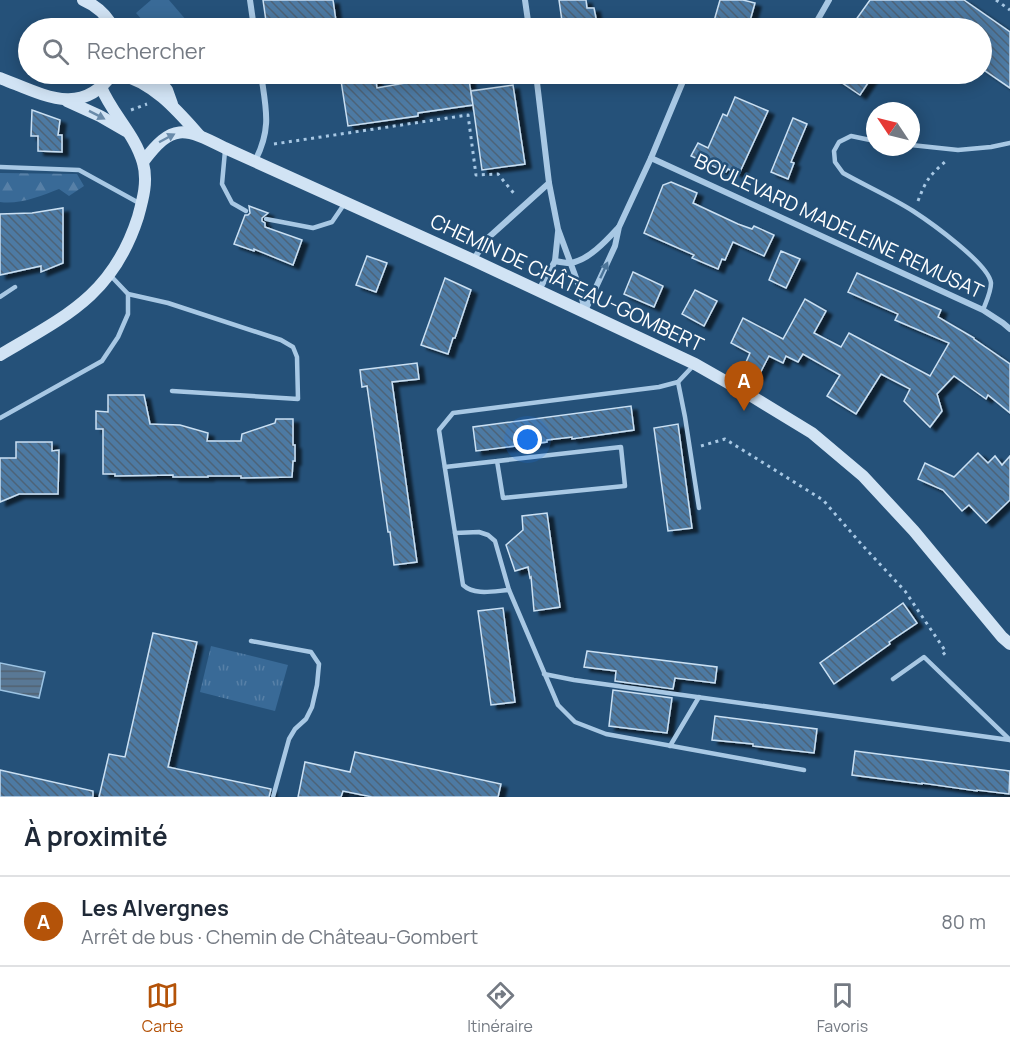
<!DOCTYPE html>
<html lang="fr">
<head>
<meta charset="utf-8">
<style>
  body { margin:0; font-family:Manrope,sans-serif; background:#f6f6f7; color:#1f2937 }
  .compass { position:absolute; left:866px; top:102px; width:54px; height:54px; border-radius:50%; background:#fff; box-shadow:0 3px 15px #0003; rotate:305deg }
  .you { position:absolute; left:528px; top:440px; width:21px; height:21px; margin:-15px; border:4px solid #fff; border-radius:50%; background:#1a73e8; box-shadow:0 0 0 9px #1a73e833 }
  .badge { display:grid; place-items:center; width:39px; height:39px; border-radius:50%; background:#b45309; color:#fff; font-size:20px; font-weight:700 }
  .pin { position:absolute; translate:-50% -50px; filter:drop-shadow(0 2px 3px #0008) }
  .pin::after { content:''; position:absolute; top:32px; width:21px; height:18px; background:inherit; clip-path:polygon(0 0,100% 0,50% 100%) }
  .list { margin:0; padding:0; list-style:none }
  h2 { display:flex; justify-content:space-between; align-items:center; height:78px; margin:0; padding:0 24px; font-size:26px }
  h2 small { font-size:20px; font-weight:400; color:#747a83 }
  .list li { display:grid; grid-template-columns:39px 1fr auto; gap:18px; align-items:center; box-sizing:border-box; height:90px; padding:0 24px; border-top:2px solid #e0e1e3 }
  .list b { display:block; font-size:22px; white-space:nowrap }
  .list p { margin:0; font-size:20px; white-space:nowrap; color:#747a83 }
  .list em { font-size:20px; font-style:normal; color:#747a83 }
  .icon { flex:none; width:33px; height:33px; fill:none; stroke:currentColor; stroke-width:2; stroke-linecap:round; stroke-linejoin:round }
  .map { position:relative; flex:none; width:1010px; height:797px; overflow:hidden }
  .search { position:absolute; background:#fff; box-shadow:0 3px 15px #0003; left:18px; right:18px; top:18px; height:66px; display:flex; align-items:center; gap:15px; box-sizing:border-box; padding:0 21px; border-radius:33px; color:#747a83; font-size:22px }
  .sheet { height:168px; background:#fff }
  nav { display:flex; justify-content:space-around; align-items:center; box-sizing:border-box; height:84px; border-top:2px solid #e0e1e3; background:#fff; font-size:16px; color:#747a83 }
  nav a { display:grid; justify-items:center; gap:3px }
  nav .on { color:#b45309 }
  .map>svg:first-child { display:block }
  .grass { fill:url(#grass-tufts) }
  .forest { fill:url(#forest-firs) }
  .garden { fill:#396a97 }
  .water { fill:url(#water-rules); stroke:#9cc4e4; stroke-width:1.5 }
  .building { fill:url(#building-back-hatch); stroke:#cae0f3; stroke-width:1.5; filter:url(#shadow) }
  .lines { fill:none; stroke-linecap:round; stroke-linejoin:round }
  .path { stroke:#a8c8e4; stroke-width:3; stroke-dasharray:3 4.5; stroke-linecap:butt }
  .lane { stroke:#a8c8e4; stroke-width:4.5 }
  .street { stroke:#a8c8e4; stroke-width:6 }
  .secondary { stroke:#d1e3f4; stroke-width:12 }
  .oneway { fill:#6a8baa }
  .oneway2 { fill:#4c7599 }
  .labels { text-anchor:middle; stroke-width:5; stroke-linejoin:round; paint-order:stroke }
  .street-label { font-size:20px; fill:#fff; stroke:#255179 }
</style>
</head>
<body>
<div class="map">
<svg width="1010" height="797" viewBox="0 0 1010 797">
  <defs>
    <pattern id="grass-tufts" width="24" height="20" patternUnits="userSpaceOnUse" patternTransform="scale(1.5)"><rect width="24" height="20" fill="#396a97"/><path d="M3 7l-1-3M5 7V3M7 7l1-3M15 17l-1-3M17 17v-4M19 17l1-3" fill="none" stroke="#5780a7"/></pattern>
    <pattern id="forest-firs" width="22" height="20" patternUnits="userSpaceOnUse" patternTransform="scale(1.5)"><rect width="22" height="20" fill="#396a97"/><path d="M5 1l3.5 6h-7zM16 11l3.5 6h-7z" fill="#5780a7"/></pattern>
    <pattern id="water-rules" width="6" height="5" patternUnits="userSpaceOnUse" patternTransform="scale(1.5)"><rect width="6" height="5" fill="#597895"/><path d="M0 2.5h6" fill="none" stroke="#526270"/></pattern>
    <pattern id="building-back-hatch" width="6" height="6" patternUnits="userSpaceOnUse" patternTransform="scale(1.5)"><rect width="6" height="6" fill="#4e7aa3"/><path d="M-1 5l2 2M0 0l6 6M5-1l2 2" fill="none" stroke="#4d6378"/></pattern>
    <filter id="shadow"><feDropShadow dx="6" dy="4" stdDeviation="1.5" flood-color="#0009"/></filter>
  </defs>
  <rect width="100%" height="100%" fill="#255179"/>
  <path class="grass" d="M211,646L288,665L275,711L200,692Z"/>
  <path class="forest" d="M0,173L77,174L84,186L69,196L59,189C41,196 19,205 0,202Z"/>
  <path class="garden" d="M151,0H169L193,28H149L136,13Z"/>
  <path class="water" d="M0,663L45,672L39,698L0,690Z"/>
  <g class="building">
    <path d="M263,0H333L337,28H267Z"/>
    <path d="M559,0H586L587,8H594L598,28H563Z"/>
    <path d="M720,0H743L755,3L748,28H712Z"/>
    <path d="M870,0H964L1010,32V88L981,68V28H924L911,20L905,28H850Z"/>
    <path d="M340,74H375L377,88L422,80V78L454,74H468L473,105L418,113V116L348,126Z"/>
    <path d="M829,74H874L860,95Z"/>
    <path d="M513,85L525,164L482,170L471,91Z"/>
    <path d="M735,97L768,111L739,174L728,169L726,172L691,156L698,143L708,148L723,114L727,116Z"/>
    <path d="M32,110L60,120L58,135H62V152L38,151V136H31Z"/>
    <path d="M793,118L807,124L791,162L794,163L788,179L771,172Z"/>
    <path d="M671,182L697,193L693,203L738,224L752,229L754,226L774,235L764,256L733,242L725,260L722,259L718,269L692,258L694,255L644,233L663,185Z"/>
    <path d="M249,206L268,213L262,218V221L265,223V227L302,240L293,265L254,249V251L234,244L245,215H248L250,213Z"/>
    <path d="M63,208V263L41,272V266L0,275V214L32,213Z"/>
    <path d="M781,251L800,259L786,288L769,280Z"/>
    <path d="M367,256L387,263L376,292L356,285Z"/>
    <path d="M633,272L663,286L654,307L624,294Z"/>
    <path d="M857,273L941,310L938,317L974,338V339L1010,364V413L988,395L986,399L954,376L937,394L942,411L930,427L904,401L910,389L881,374L856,414L827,396L840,375L803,354L798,362L786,356L783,363L769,356L758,377L743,369L750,353L731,343L743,318L783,339L805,299L826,311L814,333L841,347L849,333L930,376L949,343L895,320L898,314L848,292Z"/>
    <path d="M445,278L471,290L455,338H453L448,354L421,345Z"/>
    <path d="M695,290L717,301L704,326L682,314Z"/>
    <path d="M417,363L419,379L392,382L417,562L394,565L390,532H388L367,386L362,387L360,370Z"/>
    <path d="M108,395H144L150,424L180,425L208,433L207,441H241L242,434L275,423L276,419H293V445H295V461H293L292,477L241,478V476H208V477H173V475L115,476V474H103V429H96V411L108,412Z"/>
    <path d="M631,406L634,430L572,439V437L547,440V442L476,451L473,427Z"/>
    <path d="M678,424L692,528L668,531L654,428Z"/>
    <path d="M16,442H52V451L59,450L58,494H19L0,502V458H16Z"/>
    <path d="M978,453L988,463L995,456L1002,465L1010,456V500L986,523L969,505L962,511L943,490L918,479L925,463L954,477Z"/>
    <path d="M547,513L560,607L534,611L531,577L530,578L528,567L515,571L506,545L523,530L522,516Z"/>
    <path d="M903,603L917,623L889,642L890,644L834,684L820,663Z"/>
    <path d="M503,608L515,702L491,705L478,611Z"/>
    <path d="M153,633L197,642L168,767L271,789L269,797H99L109,754L125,757Z"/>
    <path d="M587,651L717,667L715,683L675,678L673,689L615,681L616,671L584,667Z"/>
    <path d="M613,690L672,698L667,733L609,726Z"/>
    <path d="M715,716L817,729L814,753L753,746V744L712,740Z"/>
    <path d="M855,751L1010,771L1009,794L977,790V791L922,783V784L852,775Z"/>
    <path d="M355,752L501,784L498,797H372L343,791L341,797H298L305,762L350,772Z"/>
    <path d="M0,770L93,791V797H0Z"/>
  </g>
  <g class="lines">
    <g class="path">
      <path d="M996,0L1010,10"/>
      <path d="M131,110L147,104"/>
      <path d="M274,144L468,115L476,175L498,174L516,196"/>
      <path d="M918,201C926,180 929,176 946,161"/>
      <path d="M701,446L725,439L823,500L863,546L905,591L946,652L940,657"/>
    </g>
    <g class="lane">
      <path d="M875,141L851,136L839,142L834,151L835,162L843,173C866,186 891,197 913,211C930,222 989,264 991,283C991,292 986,302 983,310"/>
      <path d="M911,145L958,150L991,147L1010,143"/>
      <path d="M225,151L222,184L232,203L246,211"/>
      <path d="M0,167L79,170L139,203"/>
      <path d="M266,219L313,228L332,222L345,203"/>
      <path d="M128,294L168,303L281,340L293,347L297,357L298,399L172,391"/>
      <path d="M0,297L15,287"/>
      <path d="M693,366L678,382L659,387L453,413L439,430L455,533L479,532L488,535L495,541L509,590L558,705L575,722L606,734L804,770"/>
      <path d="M678,382L685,417L699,508"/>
      <path d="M0,418L102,361L118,337L128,314V294L110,275"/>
      <path d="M445,467L621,447L625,486L503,498L497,461"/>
      <path d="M455,533L463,585C475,596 494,591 509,590"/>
      <path d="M251,641L311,652L319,664L317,685L312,707L306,719L295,729L289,739L273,797"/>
      <path d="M544,674L574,680L1010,740"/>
      <path d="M893,679L924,657L1010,740"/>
      <path d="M670,746L699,697"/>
    </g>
    <g class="street">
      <path d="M250,0L254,28"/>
      <path d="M525,0L529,28"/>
      <path d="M813,28L829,0"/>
      <path d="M536,80L600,74"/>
      <path d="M651,158L983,310L1003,323L1010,329"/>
      <path d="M255,161C272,128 266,109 261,74"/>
      <path d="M549,183L558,229L579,286L585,311"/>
      <path d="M473,260L489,237L549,183L536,74"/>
      <path d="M555,261C560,262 566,263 570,263C588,261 607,240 618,228"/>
      <path d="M539,290L555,261L558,232"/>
      <path d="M585,311L615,246L619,227L651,158L686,74"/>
    </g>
    <g class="secondary">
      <path d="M83,0C97,6 107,15 113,28"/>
      <path d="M118,74C152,81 177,110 199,135"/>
      <path d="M154,74L167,90L172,104"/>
      <path d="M0,78C40,93 81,119 112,74"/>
      <path d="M67,101L100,116L126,131"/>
      <path d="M143,162C172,123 184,127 225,148L473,260L695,364L753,397L812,433L863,476L914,531L1002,637L1010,644"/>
      <path d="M0,355C66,316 113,295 138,217C143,199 148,181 143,163C135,134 112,114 101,87"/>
    </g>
  </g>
  <defs><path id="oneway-solid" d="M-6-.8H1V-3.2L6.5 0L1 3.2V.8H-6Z" transform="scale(1.5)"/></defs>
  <g class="oneway">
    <use href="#oneway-solid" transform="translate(97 115) rotate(27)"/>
    <use href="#oneway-solid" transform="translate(167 138) rotate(-28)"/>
  </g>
  <use class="oneway2" href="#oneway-solid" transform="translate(604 270) rotate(-65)"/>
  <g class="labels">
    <g class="street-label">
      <text transform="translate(839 226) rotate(25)" y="7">BOULEVARD MADELEINE REMUSAT</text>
      <text transform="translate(567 283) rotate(25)" y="7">CHEMIN DE CHÂTEAU-GOMBERT</text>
    </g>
  </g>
</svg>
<svg class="compass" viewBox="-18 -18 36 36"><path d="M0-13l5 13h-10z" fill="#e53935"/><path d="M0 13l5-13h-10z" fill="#747a83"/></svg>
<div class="you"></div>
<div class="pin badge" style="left:744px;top:411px">A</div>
<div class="search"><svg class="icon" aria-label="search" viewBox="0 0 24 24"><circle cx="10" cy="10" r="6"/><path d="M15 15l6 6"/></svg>Rechercher</div>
</div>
<section class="sheet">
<h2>À proximité<small></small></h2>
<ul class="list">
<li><span class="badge">A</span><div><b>Les Alvergnes</b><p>Arrêt de bus · Chemin de Château-Gombert</p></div><em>80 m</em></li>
</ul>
</section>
<nav>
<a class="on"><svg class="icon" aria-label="map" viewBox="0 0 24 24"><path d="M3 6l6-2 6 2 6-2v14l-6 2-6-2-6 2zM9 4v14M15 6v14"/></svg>Carte</a>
<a><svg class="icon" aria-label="directions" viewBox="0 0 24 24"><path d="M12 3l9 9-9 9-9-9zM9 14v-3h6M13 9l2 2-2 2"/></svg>Itinéraire</a>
<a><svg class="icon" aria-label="saved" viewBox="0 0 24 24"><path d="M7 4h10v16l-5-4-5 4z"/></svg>Favoris</a>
</nav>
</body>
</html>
